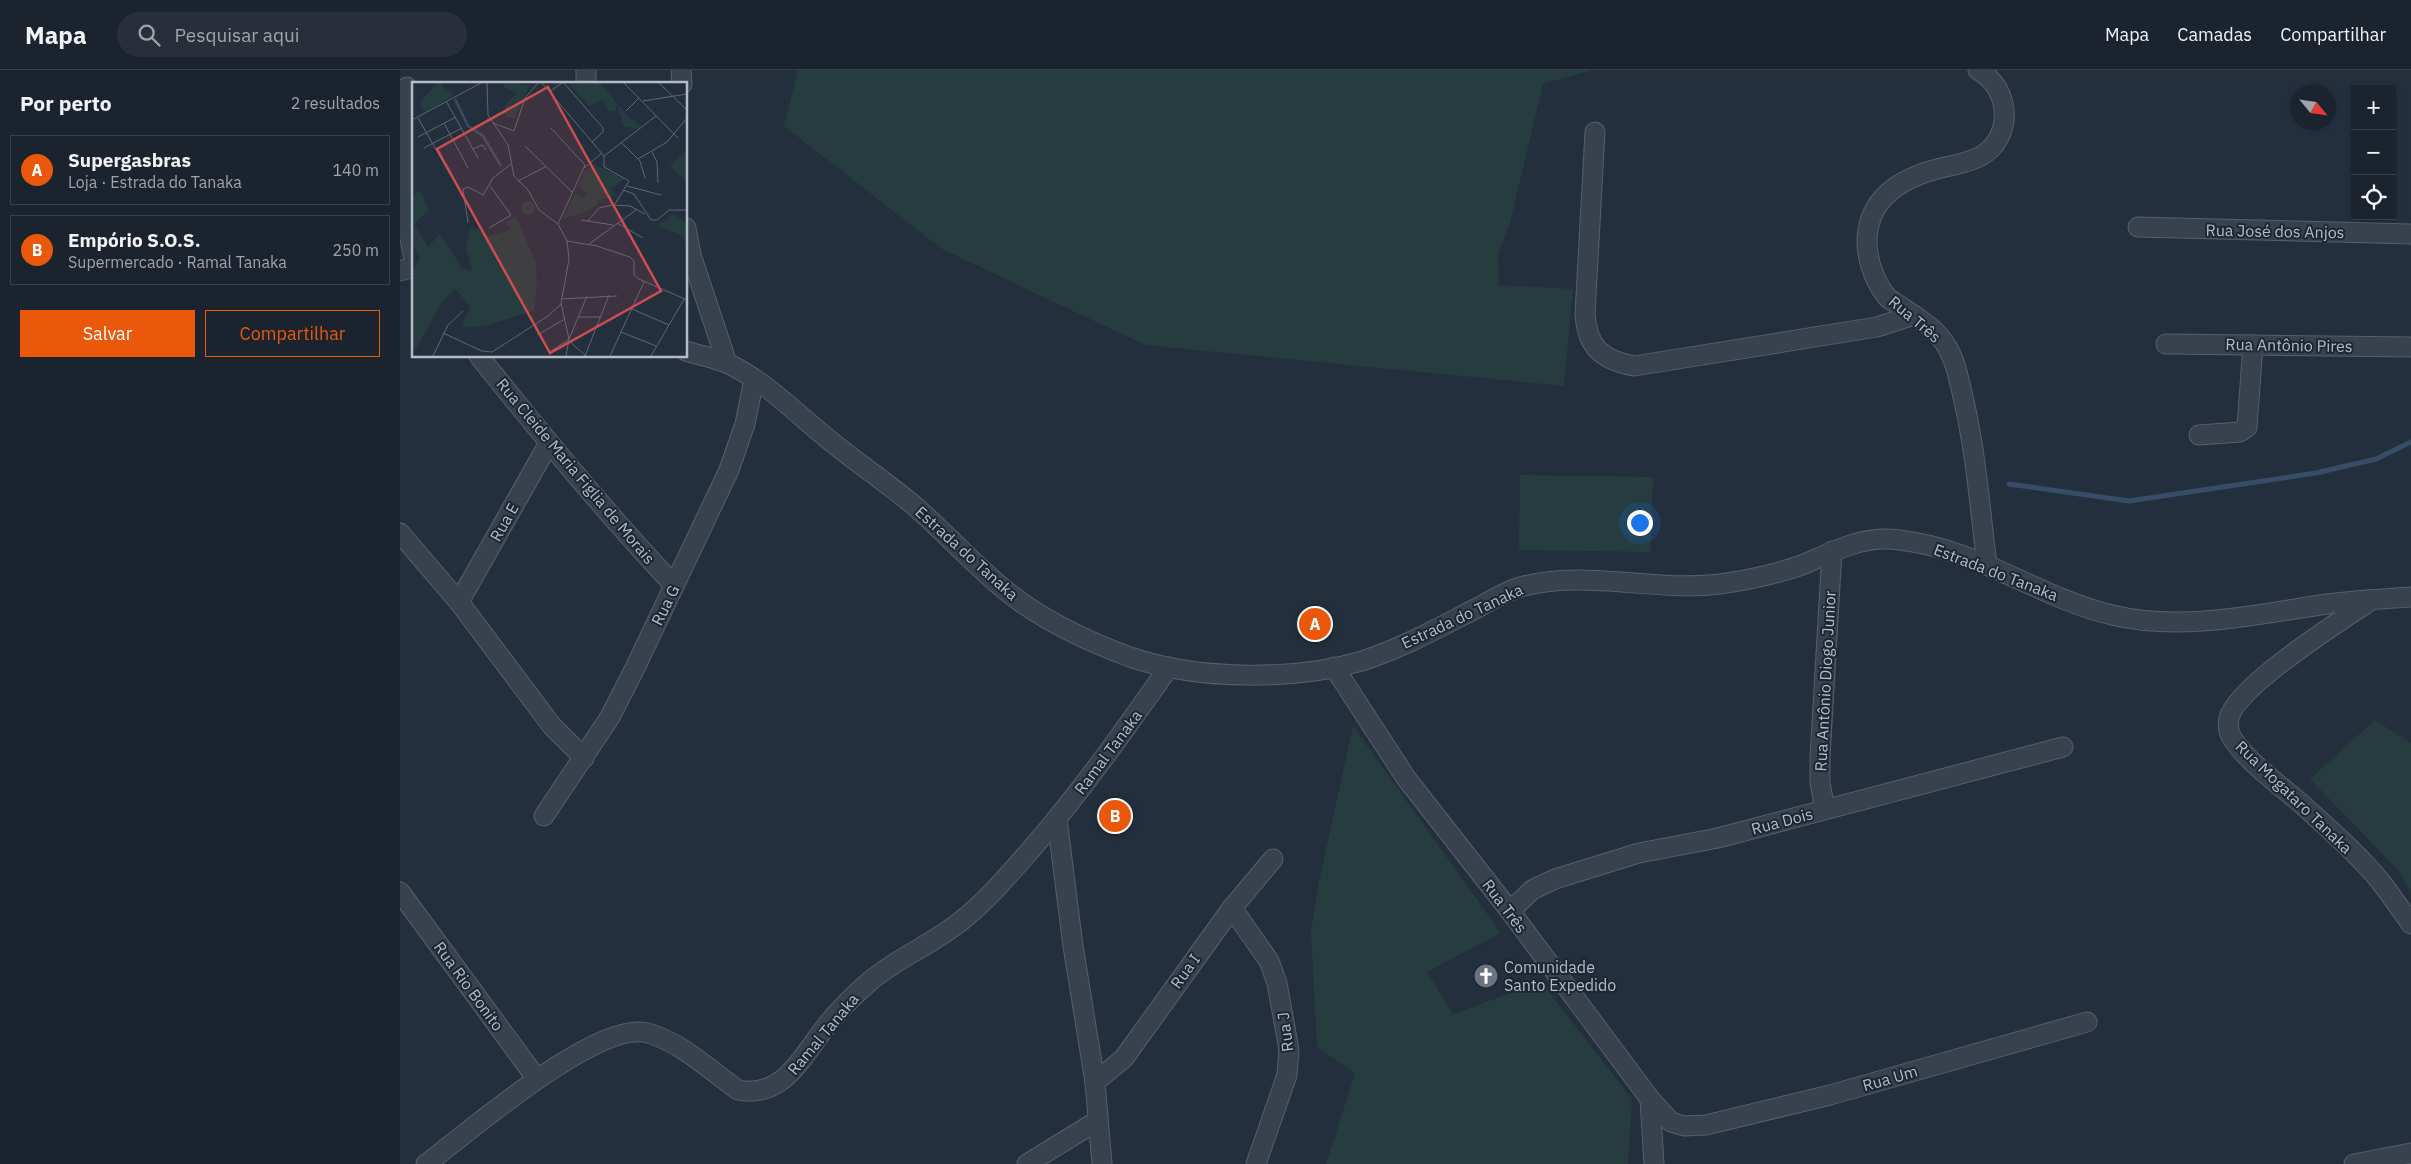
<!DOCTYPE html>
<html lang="pt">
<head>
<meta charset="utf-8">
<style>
  body { margin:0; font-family:"IBM Plex Sans",sans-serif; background:#282f3a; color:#f1f3f6 }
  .controls { position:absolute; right:15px; top:15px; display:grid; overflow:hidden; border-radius:0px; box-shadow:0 1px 4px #0004 }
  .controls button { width:45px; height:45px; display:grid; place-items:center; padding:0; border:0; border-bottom:1px solid #39404a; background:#1b232e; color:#f1f3f6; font:25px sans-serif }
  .compass { position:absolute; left:1891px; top:15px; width:45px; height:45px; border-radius:50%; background:#1b232e; box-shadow:0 1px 4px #0004; rotate:119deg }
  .you { position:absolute; left:1239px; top:452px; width:18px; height:18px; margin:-12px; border:4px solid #fff; border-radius:50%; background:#1a73e8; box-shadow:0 0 0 8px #1a73e833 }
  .badge { display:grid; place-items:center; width:32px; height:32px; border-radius:50%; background:#ea580c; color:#fff; font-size:16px; font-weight:700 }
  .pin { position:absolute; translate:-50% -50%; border:2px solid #fff; box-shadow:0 1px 5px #0006 }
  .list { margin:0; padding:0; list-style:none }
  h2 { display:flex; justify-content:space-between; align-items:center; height:65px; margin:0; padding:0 20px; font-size:21px }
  h2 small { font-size:16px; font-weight:400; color:#a0a4aa }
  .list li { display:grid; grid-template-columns:32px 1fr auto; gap:15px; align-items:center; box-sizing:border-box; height:70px; margin:0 10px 10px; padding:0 10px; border:1px solid #39404a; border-radius:0px }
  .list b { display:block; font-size:19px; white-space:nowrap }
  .list p { margin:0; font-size:16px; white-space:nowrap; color:#a0a4aa }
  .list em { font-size:16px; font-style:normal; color:#a0a4aa }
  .actions { display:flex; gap:10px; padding:15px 20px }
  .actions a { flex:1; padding:11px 0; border:1px solid #ea580c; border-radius:0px; text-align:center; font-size:18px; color:#ea580c }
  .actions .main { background:#ea580c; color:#fff }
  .icon { flex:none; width:28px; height:28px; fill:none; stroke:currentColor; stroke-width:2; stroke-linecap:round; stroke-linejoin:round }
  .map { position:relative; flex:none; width:2011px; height:1094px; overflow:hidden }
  header { display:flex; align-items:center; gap:30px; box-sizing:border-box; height:70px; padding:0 25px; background:#1b232e; border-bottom:1px solid #39404a }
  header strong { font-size:24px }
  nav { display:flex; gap:28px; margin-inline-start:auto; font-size:18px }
  .search { width:350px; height:45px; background:#282f3a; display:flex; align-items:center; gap:12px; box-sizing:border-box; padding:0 18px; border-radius:28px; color:#a0a4aa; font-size:19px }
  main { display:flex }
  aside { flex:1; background:#1b232e }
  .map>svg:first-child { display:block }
  .green { fill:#263c3f }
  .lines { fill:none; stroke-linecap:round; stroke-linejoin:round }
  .stream { stroke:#394c67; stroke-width:5 }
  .minor-casing { stroke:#565f6c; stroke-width:21 }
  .minor { stroke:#38414e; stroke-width:19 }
  .labels { text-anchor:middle; stroke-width:4; stroke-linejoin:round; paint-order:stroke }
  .street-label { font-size:16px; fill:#b4bcc9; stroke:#1d2633 }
  .poi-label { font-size:16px; fill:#b4bcc9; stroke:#1d2633; text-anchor:start }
  .inset-river { fill:none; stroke:#394c67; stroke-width:2.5 }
  .inset-road { fill:none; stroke:#5e6776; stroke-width:1 }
  .view { fill:#ce4d50; fill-opacity:0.15; stroke:#ce4d50; stroke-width:2.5 }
  .inset-edge { fill:none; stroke:#b4bcc9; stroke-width:2.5 }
</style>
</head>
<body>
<header>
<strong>Mapa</strong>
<div class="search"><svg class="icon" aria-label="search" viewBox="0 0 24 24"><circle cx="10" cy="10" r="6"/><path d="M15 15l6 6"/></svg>Pesquisar aqui</div>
<nav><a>Mapa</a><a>Camadas</a><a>Compartilhar</a></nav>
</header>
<main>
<aside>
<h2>Por perto<small>2 resultados</small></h2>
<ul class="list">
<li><span class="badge">A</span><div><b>Supergasbras</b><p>Loja · Estrada do Tanaka</p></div><em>140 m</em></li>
<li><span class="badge">B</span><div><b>Empório S.O.S.</b><p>Supermercado · Ramal Tanaka</p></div><em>250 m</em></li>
</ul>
<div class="actions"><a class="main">Salvar</a><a>Compartilhar</a></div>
</aside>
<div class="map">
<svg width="2011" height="1094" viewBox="0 0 2011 1094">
  <rect width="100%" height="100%" fill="#242f3e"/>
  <g class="green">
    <path d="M398,0H1192L1143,14L1109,157L1098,184L1099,215L1173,219L1164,316L745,275L542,179L384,56Z"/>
    <path d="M1120,405L1253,407L1251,482L1119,480Z"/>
    <path d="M1975,650L2011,673V823L1999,801L1910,709Z"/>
    <path d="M953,656L1101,863L1027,902L1053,944L1141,912L1232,1029L1228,1094H926L955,1003L917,977L911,862L918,816Z"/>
  </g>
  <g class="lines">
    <path class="stream" d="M1609,414L1729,431L1916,403L1976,389L2011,372"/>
    <defs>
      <g id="minor">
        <path d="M186,0V14"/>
        <path d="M281,0L282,14"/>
        <path d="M1578,0C1611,18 1614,67 1581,86C1569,93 1553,95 1541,98C1508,106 1474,123 1468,160C1464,182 1473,210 1487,227C1491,231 1498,234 1503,238C1519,249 1537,259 1547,277C1556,292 1559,310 1563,327C1576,382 1580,439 1587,495"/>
        <path d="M7,17L5,145L14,188"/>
        <path d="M1195,62L1185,244C1187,277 1202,290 1234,296L1477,257L1514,245"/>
        <path d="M1738,157L2011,164"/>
        <path d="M286,158L291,185L327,293"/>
        <path d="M0,201L14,197"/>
        <path d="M1766,274L2011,277"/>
        <path d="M286,281C301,286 317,288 331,295C367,313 397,344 428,369C457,393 489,414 517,438C545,463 571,491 599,515C637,548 684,570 730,587C797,610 894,611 962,591C980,585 997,578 1014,570C1037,559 1059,547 1081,536C1095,528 1109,520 1124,516C1188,500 1255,522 1320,514C1348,510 1376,504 1402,495C1429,484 1453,470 1482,469C1497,468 1513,472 1528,475C1592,490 1648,530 1712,545C1782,562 1858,544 1927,534C1955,530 1983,529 2011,527"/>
        <path d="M79,286C142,365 205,442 274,515"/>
        <path d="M1799,365L1840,362L1847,357L1853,275"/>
        <path d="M0,463L59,532L152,656L184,688"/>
        <path d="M1970,531C1940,551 1837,616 1829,648C1828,654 1828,661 1831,666C1843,689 1885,719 1905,737C1930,760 1958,784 1980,811C1991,825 2001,840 2011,854"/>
        <path d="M59,532L149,373"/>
        <path d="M934,597L1006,708L1110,841L1250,1029L1271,1052L1284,1056L1306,1055L1430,1025L1687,952"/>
        <path d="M1425,739L1420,713V687L1432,481"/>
        <path d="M144,746L210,647L235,598L329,400L345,354L354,309"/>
        <path d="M657,749L673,876L695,1012L702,1094"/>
        <path d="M0,822L137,1009"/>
        <path d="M832,838L869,891L877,913L889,980L887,1005L856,1094"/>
        <path d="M1110,841L1132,820L1155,809L1239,783L1318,768L1663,677"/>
        <path d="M695,1012L724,988L832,838L873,789"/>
        <path d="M1250,1029L1254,1094"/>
        <path d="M26,1094C69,1062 198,949 248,963C282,973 310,1000 338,1020C384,1029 403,985 427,955C439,940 454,925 469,912C498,887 536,873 566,847C591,826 613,800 634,776C683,719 726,658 769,597"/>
        <path d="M627,1094L697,1051"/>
        <path d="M1954,1094L2011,1083"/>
      </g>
    </defs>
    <use href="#minor" class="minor-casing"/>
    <use href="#minor" class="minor"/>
  </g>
  <defs>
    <symbol id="church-disc" viewBox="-11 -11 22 22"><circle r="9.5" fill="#6b7280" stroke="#1d2633"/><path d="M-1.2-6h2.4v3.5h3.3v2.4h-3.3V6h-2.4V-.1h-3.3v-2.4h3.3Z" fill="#fff"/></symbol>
  </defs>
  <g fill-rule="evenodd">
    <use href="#church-disc" x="1072" y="892" width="28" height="28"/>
  </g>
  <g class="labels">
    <g class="street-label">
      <text transform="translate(1875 161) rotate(1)" y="6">Rua José dos Anjos</text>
      <text transform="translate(1515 249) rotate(40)" y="6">Rua Três</text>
      <text transform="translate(1889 275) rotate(1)" y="6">Rua Antônio Pires</text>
      <text transform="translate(176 401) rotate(50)" y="6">Rua Cleide Maria Figlia de Morais</text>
      <text transform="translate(104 452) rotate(-61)" y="6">Rua E</text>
      <text transform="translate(567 483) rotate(42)" y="6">Estrada do Tanaka</text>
      <text transform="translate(1596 502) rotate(21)" y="6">Estrada do Tanaka</text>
      <text transform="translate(265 535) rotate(-64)" y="6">Rua G</text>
      <text transform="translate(1062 546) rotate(-25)" y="6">Estrada do Tanaka</text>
      <text transform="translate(1425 611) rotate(-87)" y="6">Rua Antônio Diogo Junior</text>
      <text transform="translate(708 682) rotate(-53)" y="6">Ramal Tanaka</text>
      <text transform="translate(1894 727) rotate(44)" y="6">Rua Mogataro Tanaka</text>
      <text transform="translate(1382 751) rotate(-15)" y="6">Rua Dois</text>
      <text transform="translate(1105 836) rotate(53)" y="6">Rua Três</text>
      <text transform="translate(785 901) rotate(-54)" y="6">Rua I</text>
      <text transform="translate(69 916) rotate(54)" y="6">Rua Rio Bonito</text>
      <text transform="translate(885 962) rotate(-97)" y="6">Rua J</text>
      <text transform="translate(423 964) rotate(-50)" y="6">Ramal Tanaka</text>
      <text transform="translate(1490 1008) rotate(-16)" y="6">Rua Um</text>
    </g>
    <g class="poi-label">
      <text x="1104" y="903">Comunidade<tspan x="1104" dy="18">Santo Expedido</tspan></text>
    </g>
  </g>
  <g transform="translate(12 12)">
    <rect width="275" height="275" fill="#242f3e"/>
    <path d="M25,1H30V4L41,13L14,30L8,25L9,19ZM93,1L118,3L102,37L93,34V23L105,11L92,5ZM156,1H188L213,31L229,44L226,47L212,44L205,23L203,29H197L191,18L177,24ZM275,68V100L258,84ZM183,83L213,97L198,107L206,114L186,118L185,123L174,130L151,137L163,111L171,116L174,111L166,104L173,88ZM8,108L17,128L2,142L16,165L28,152L50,186L60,189L54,166L58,147H68L75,154L95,149L98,147L94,140L104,135L124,180L125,206L122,229L72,244L50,245L58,224L43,207L31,218L3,269L0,268V189L8,176L0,162V114ZM109 126a7 7 0 1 1 14 0a7 7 0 1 1-14 0ZM262,132L275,142V162L269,153L246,144Z" fill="#263c3f"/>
    <path class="inset-river" d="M43,17L56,44L71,54L89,84"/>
    <path class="inset-road" d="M75,1L76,33L96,63L102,94L116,108L127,128L146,142L155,159L157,177L149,221L157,257M130,1L192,74M152,1L191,46V50L180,60M212,1L266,56M247,1L275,28M137,10L150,1M34,19L66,76M231,19L275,12M214,29L227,16M6,36L39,94M0,38L69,1M32,41L56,86M81,41L102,49L113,16L126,1M139,46L173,83L146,142M6,55L44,35M210,61L228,79L233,96M113,64L161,111M12,66L50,46M61,67L70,63L74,68M240,70L245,80L246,101M192,74V85L217,99L203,122M192,74L244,34M226,77L255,60L275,36M172,86L190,71M106,99L133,85M215,104L249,113M211,108L222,112L239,138H245L257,128H275M169,138L201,143M176,139L187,126L200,123L218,124L233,132M56,141L51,107L56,105L71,113L81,96L99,82M205,141L231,156M77,146L99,133L78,104M155,159L185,164L218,175L222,179V193L227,197L275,218M177,162L224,128M149,217L205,214M220,227L257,243M167,235H188M209,250L244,264M31,251L70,269L80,270L136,234L149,222M125,253L153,237M157,259L174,274M139,269L156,258M21,274L36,243L51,229M154,274L157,257L175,214M173,274L197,213M198,274L232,200M239,274L272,217"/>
    <path class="view" d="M136,5L249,209L138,271L25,67Z"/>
    <rect width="275" height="275" class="inset-edge"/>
  </g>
</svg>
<div class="controls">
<button>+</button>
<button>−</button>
<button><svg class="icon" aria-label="locate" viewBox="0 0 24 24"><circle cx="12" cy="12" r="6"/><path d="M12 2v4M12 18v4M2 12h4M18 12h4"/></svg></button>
</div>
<svg class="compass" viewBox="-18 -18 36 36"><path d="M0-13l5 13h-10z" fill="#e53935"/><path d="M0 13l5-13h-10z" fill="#a0a4aa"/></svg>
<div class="you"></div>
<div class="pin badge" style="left:915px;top:554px">A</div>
<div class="pin badge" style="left:715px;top:746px">B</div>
</div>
</main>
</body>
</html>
